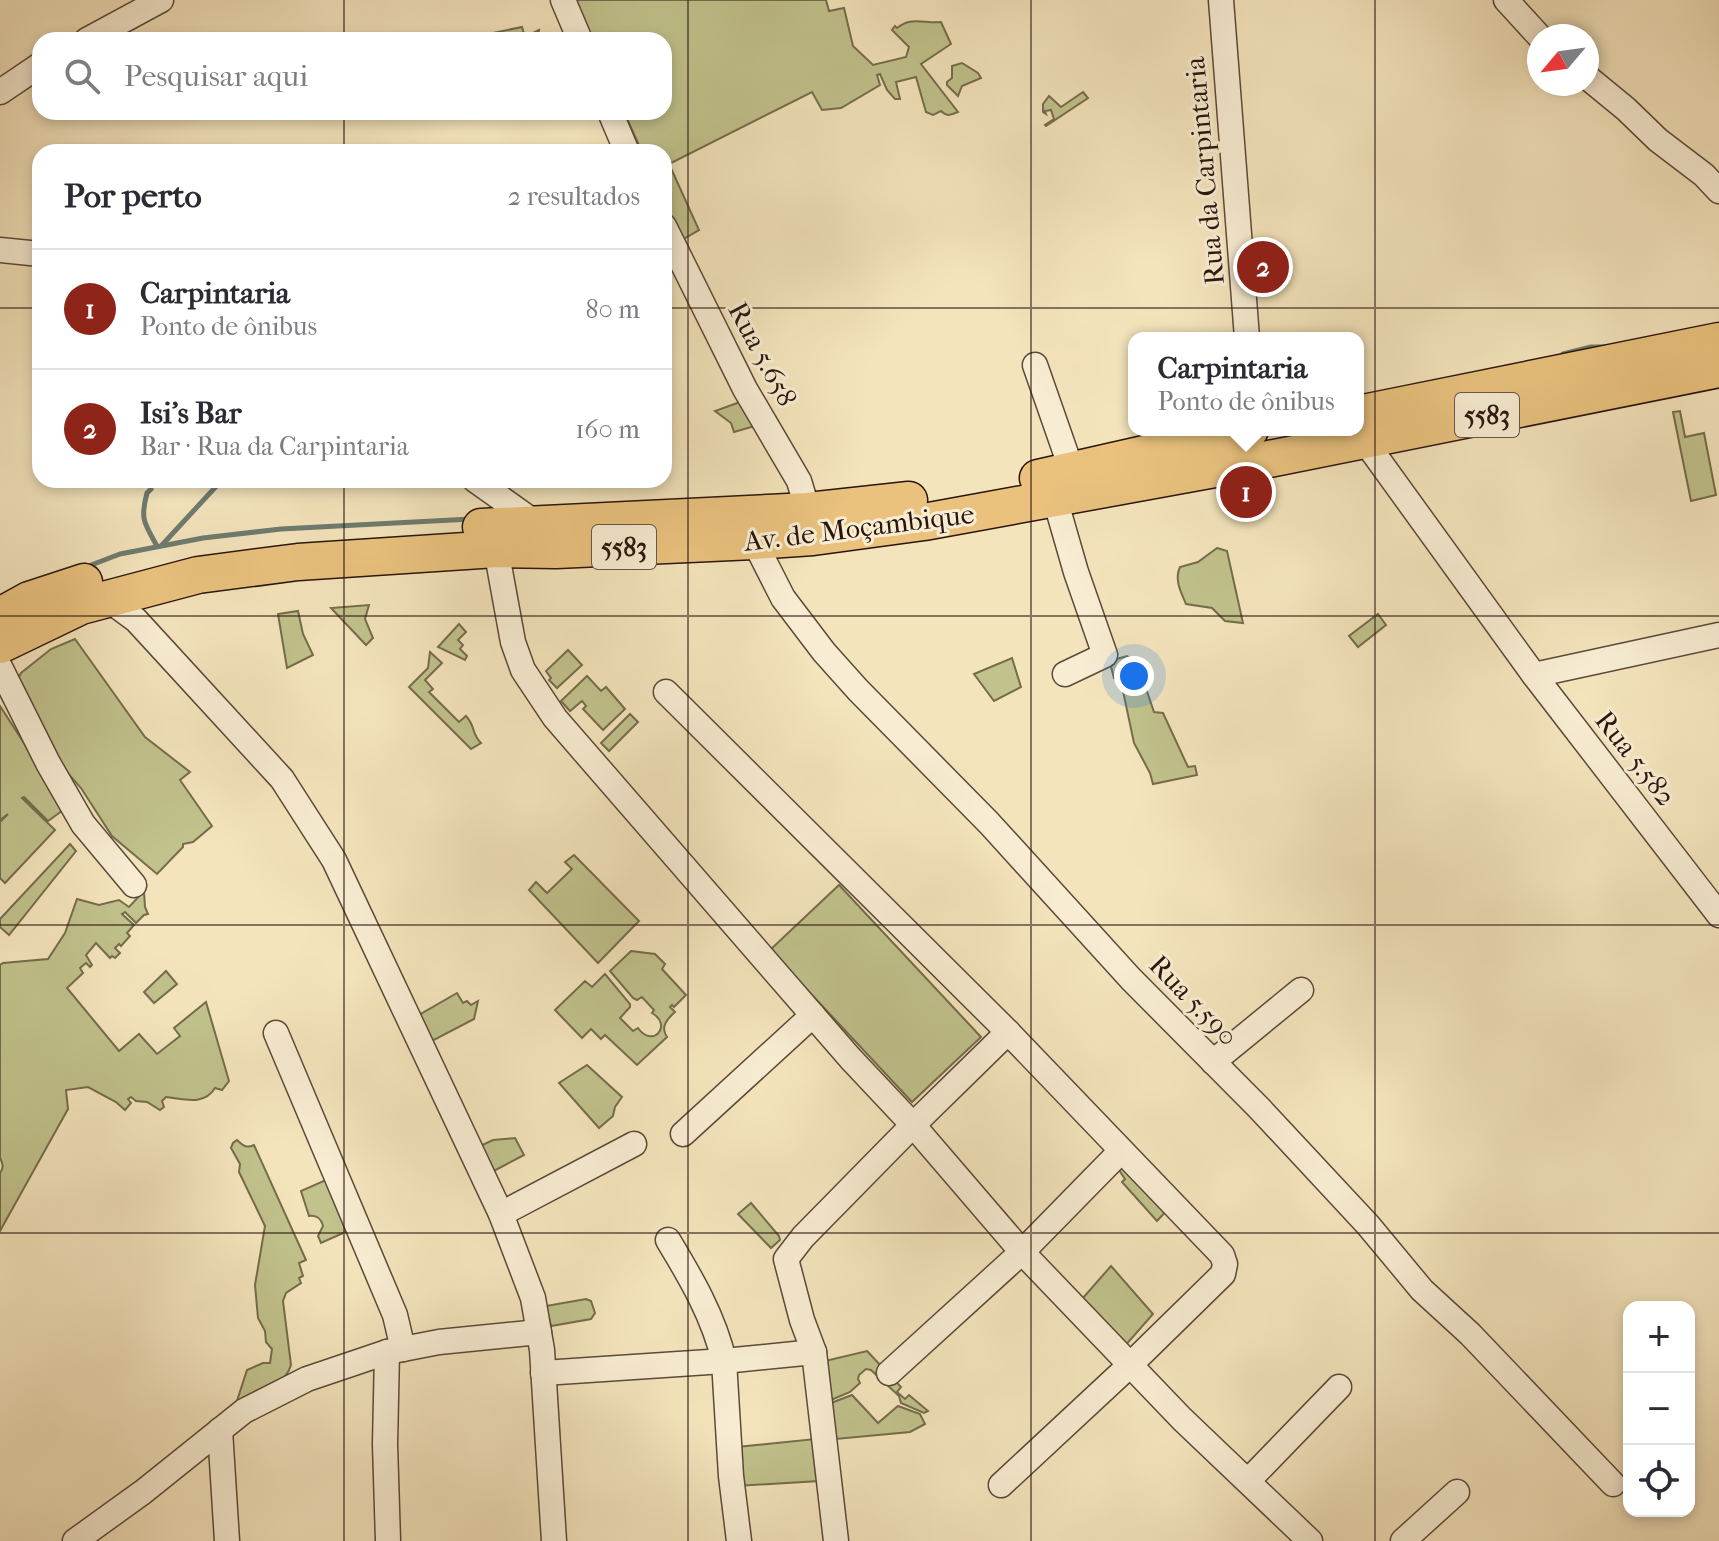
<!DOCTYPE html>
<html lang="pt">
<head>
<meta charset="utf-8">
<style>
  body { margin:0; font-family:"IM FELL French Canon",serif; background:#f7f7f7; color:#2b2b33 }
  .controls { position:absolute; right:24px; bottom:24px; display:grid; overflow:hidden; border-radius:16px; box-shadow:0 4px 12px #0003 }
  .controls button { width:72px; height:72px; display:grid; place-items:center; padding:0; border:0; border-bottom:2px solid #e1e1e2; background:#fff; color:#2b2b33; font:40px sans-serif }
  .compass { position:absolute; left:1527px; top:24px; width:72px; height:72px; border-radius:50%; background:#fff; box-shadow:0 4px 12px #0003; rotate:241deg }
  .you { position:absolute; left:1134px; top:676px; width:28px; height:28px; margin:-20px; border:6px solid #fff; border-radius:50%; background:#1a73e8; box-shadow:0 0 0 12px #1a73e833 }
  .badge { display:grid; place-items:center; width:52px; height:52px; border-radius:50%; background:#8f2418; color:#fff; font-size:26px; font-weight:700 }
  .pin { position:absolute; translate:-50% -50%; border:4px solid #fff; box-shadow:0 2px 8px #0006 }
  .popup { position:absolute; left:1128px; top:332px; width:236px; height:104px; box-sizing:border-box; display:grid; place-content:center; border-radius:16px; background:#fff; filter:drop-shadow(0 2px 6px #0005); font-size:26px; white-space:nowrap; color:#7c7c81 }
  .popup b { font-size:30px; color:#2b2b33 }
  .popup::after { content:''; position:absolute; left:50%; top:100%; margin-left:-16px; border:16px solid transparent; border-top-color:#fff }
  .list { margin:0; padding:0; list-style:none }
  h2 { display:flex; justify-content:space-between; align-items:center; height:104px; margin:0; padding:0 32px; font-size:34px }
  h2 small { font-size:26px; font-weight:400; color:#7c7c81 }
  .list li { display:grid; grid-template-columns:52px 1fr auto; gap:24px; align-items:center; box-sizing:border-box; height:120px; padding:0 32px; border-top:2px solid #e1e1e2 }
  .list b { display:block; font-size:30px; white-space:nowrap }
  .list p { margin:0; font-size:26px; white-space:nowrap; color:#7c7c81 }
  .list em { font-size:26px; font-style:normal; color:#7c7c81 }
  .icon { flex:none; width:44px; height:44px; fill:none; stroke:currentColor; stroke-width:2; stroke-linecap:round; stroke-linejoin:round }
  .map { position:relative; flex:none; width:1719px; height:1541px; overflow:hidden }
  .search { position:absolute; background:#fff; box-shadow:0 4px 12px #0003; left:32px; top:32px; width:640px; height:88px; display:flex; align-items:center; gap:20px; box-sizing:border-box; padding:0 28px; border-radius:24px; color:#7c7c81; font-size:30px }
  .panel { position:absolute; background:#fff; box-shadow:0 4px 12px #0003; left:32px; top:144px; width:640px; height:344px; border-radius:24px }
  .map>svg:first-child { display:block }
  .green { fill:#c1c28c; stroke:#756c4c; stroke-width:2 }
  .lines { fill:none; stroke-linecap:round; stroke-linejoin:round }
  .stream { stroke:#6e7b6f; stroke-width:5 }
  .minor-casing { stroke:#5c4938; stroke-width:27 }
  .highway-casing { stroke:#29150c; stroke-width:39 }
  .minor { stroke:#f8edd3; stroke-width:24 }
  .highway { stroke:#eac27e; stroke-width:36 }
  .grid { fill:none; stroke:#29150c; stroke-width:2; stroke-opacity:0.55 }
  .labels { text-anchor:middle; stroke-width:6; stroke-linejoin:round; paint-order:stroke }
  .shield { fill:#f8edd3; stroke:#675648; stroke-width:2 }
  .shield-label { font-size:26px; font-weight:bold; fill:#29150c }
  .street-label { font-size:28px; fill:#29150c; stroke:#f8edd3 }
</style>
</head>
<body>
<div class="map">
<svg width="1719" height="1541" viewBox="0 0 1719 1541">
  <rect width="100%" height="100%" fill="#f4e4bc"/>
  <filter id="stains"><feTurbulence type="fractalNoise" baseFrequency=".0025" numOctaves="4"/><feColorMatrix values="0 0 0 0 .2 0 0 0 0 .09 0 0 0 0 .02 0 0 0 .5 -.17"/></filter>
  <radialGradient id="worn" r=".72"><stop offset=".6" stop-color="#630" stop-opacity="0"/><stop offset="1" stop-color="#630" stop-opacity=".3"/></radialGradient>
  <g class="green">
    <path d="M575,0H826L829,11L844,8L853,46L873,65L906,57L909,47L892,30L895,26L897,28C912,16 925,24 941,22L951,44L921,64L958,112C950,115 947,117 941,111L933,115L926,112L916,77L896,82L900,99H895L887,90L880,74L877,75L880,85L841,108L822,110L812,92L669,164L699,230L680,241L664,208V152H642L624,112H664V40H593Z"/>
    <path d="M522,27L525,37L539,30L538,40H508L504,34L493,40H474L473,37Z"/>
    <path d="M962,63L978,73L981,78L962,86L958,96L947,85V82L952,78V66Z"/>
    <path d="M1083,92L1088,98L1046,126L1045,125L1054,119L1051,110L1045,111L1046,114L1043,112V104L1049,96L1061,107Z"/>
    <path d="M740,402L755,426L734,432L731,423L715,411Z"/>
    <path d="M1680,411L1685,437L1704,433L1716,495L1691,501L1673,412Z"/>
    <path d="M1217,548L1227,551L1243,623L1225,621L1212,608L1186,604C1181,592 1174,580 1180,567L1198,562Z"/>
    <path d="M369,605L365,619L373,638L366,645L331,608Z"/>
    <path d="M298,611L303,634L313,655L287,668L278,614Z"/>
    <path d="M1378,614L1386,625L1358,647L1349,636Z"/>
    <path d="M459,624L466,632L458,640L463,645L460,649L467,656L465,660L438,647Z"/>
    <path d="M75,639L145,737L190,772L180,780L212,826L193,842L183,844V847L157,874L112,836L81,788L64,769L25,707L19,677L21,673L51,649Z"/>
    <path d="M568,650L582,665L557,688L549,680L551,678L546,671Z"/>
    <path d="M430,652L442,663L425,680L433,689L429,692L459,722L466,716C476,727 471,733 481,743L471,749L409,687L428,668Z"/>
    <path d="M1127,656L1137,662L1154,712L1163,713L1188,767L1195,766L1197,775L1153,784L1150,773L1134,743L1120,677L1114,678L1110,663L1113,660Z"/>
    <path d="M1012,658L1021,687L994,701L974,674Z"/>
    <path d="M587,676L601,691L606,687L625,709L603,730L583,709L586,706L582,701L570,711L561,701Z"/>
    <path d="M0,706L66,808L48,821L24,797L22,798L55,830L5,883L0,878V822L8,814L0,820Z"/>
    <path d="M630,714L638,722L609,751L601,743Z"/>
    <path d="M70,844L76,851L9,935L0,927V919Z"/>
    <path d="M574,855L639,921L598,963L529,890L536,882L547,893L572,869L565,862Z"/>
    <path d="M839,885L981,1037L912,1102L770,950Z"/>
    <path d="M144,891L145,907L148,914L144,915L136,923L125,912L122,914L134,925L127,933L130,936L121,946L119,944L115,948L120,953L115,958L112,956L110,958L96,943L86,955L92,965L90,967L86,963L80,968L83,973L67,988L119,1051L139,1034L157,1054L180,1036L174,1028L206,1002L229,1081L222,1090L215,1088C204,1106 184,1099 166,1097L162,1101L164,1107L160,1110L147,1102L136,1101L131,1097L128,1099L131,1103L125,1110L116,1102L88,1087L66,1090L68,1109L0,1231V1173C4,1168 3,1164 0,1158V965L3,963L48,959L65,933L77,899L99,905L119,900L129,907Z"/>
    <path d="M631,951L655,954L665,964L662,969L686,995L674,1007L672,1005L670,1007L675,1012C667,1019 660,1027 667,1037L637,1065L605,1035L601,1039L591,1029L582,1038L555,1010L585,981L592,987L605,974L630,1004V1007L620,1018L633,1031L638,1028C653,1049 673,1025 652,1013L654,1010L642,997L637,1000L633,998L610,971Z"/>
    <path d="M166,971L177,984L154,1003L144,992Z"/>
    <path d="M457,993L463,1003L467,1001L471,1005L478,1001L474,1019L432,1041L419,1015Z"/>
    <path d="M587,1065L622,1097L615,1107L613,1116L599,1128L559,1083Z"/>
    <path d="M515,1138L524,1155L490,1173L478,1147L493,1140Z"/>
    <path d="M237,1140C243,1145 246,1149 254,1145L306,1260L299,1263L303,1276L299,1278L301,1283L286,1293L283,1301L291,1365C285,1387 252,1399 234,1410L247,1370L263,1363H270L272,1349L266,1342L265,1331L258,1318L255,1285L265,1226L239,1172L240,1164L231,1148L233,1143Z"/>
    <path d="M1127,1165L1170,1207L1157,1221L1122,1182L1125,1179L1119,1170Z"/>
    <path d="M328,1179L350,1230L321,1243L318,1236L323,1226C321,1218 317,1215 309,1216L301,1191Z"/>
    <path d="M751,1203L779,1236L780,1240L771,1248L738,1214Z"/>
    <path d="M1111,1266L1153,1314L1124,1347L1082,1299Z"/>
    <path d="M586,1299L591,1301L595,1313L591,1319L551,1326L546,1306Z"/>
    <path d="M867,1351L901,1387L897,1392L905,1399L909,1395L928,1411L924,1413L901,1403L899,1396L871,1370L866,1369L859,1375L858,1379L860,1383L850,1392L831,1400L825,1361Z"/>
    <path d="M852,1395L878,1423L898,1406L920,1414L925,1424L910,1432L836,1439L831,1403Z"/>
    <path d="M815,1439L819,1481L736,1486L737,1447Z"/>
  </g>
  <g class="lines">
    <g class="stream">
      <path d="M1563,354L1591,347H1604"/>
      <path d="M151,489L147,493C140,519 144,523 157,546"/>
      <path d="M162,545L222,480"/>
      <path d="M86,567L120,554L203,538L281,529L471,519"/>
    </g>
    <defs>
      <g id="minor">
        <path d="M563,0L580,40"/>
        <path d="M1221,0L1247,338"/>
        <path d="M1506,0L1539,36"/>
        <path d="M87,40L161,0"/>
        <path d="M1587,77L1626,109L1658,140L1704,175L1719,191"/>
        <path d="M0,92L40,65"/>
        <path d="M610,112L627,152"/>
        <path d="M664,226L745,389L799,481L808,511"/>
        <path d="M0,250L40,254"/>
        <path d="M1035,365L1072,471"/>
        <path d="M1359,429L1364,440L1534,675L1719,915"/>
        <path d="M475,480L537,524"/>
        <path d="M1055,499L1076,572L1105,655L1065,674"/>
        <path d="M754,541L783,598L824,652L858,690L989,823L1131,979L1260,1109L1368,1225L1422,1290L1470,1334L1613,1484"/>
        <path d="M496,549L513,642L523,670L555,718L850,1058L913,1125L1022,1252L1182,1419L1310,1541"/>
        <path d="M106,598L136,620L282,779L334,860L501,1214L533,1298L542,1350L554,1541"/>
        <path d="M0,667L48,763L83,824L134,885"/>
        <path d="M1534,675L1719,635"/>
        <path d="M666,692L1008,1032L1222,1255L1225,1264L1223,1274L1130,1365L1001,1485"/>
        <path d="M276,1033L395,1315L403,1349"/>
        <path d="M1213,1062L1301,990"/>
        <path d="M683,1134L813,1015"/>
        <path d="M501,1214L634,1144"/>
        <path d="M668,1240C691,1278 714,1317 724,1361L731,1476L739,1541"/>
        <path d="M387,1352L385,1444L388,1541"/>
        <path d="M543,1373L724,1361L814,1352"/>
        <path d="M889,1373L1022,1252L1121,1151"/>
        <path d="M220,1430L227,1541"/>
        <path d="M1248,1481L1339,1387"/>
        <path d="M75,1541L143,1492L244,1411L307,1379L387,1352L403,1349L439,1342L539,1332"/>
        <path d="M836,1541L814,1352L802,1320L786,1259L803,1237L913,1125L1008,1032"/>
        <path d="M1403,1541L1457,1492"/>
      </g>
      <g id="highway">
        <path d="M1358,414L1719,341"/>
        <path d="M1038,478L1250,430"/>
        <path d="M481,527L808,511L909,500"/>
        <path d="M0,616L29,600L84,582"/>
        <path d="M0,645L81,606L198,575L298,562L496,549L556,550L754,541L813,537L924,522L1264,460L1719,369"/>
      </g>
    </defs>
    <use href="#minor" class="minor-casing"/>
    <use href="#highway" class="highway-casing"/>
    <use href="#minor" class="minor"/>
    <use href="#highway" class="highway"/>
  </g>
  <path class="grid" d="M344,0V40M688,0V1541M1031,0V1541M1375,0V1541M344,112V152M0,308H40M664,308H1719M344,480V1541M0,616H1719M0,925H1719M0,1233H1719"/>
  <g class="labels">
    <g class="shield">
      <rect x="1455" y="393" width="64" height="44" rx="6"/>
      <rect x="592" y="525" width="64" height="44" rx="6"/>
    </g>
    <g class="shield-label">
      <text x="1487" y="424">5583</text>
      <text x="624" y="556">5583</text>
    </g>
    <g class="street-label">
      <text transform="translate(1204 171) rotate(-95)" y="10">Rua da Carpintaria</text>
      <text transform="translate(763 354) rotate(62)" y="10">Rua 5.658</text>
      <text transform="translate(859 527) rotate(-7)" y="10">Av. de Moçambique</text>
      <text transform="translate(1636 758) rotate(52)" y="10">Rua 5.582</text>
      <text transform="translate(1194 1000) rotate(46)" y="10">Rua 5.590</text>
    </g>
  </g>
  <rect width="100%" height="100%" filter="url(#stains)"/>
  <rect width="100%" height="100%" fill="url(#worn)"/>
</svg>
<div class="controls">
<button>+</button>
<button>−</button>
<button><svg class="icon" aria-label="locate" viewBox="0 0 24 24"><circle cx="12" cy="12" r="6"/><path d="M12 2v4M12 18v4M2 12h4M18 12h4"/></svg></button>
</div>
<svg class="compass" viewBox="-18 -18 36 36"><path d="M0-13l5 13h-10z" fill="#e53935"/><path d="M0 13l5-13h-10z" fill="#7c7c81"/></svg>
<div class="you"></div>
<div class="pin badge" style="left:1246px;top:492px">1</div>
<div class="popup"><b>Carpintaria</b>Ponto de ônibus</div>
<div class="pin badge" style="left:1263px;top:267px">2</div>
<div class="search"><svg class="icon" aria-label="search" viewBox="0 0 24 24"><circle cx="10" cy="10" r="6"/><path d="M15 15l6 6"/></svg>Pesquisar aqui</div>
<section class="panel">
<h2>Por perto<small>2 resultados</small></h2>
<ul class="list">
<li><span class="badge">1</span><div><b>Carpintaria</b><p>Ponto de ônibus</p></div><em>80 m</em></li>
<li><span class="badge">2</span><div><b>Isi's Bar</b><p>Bar · Rua da Carpintaria</p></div><em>160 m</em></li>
</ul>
</section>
</div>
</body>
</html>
